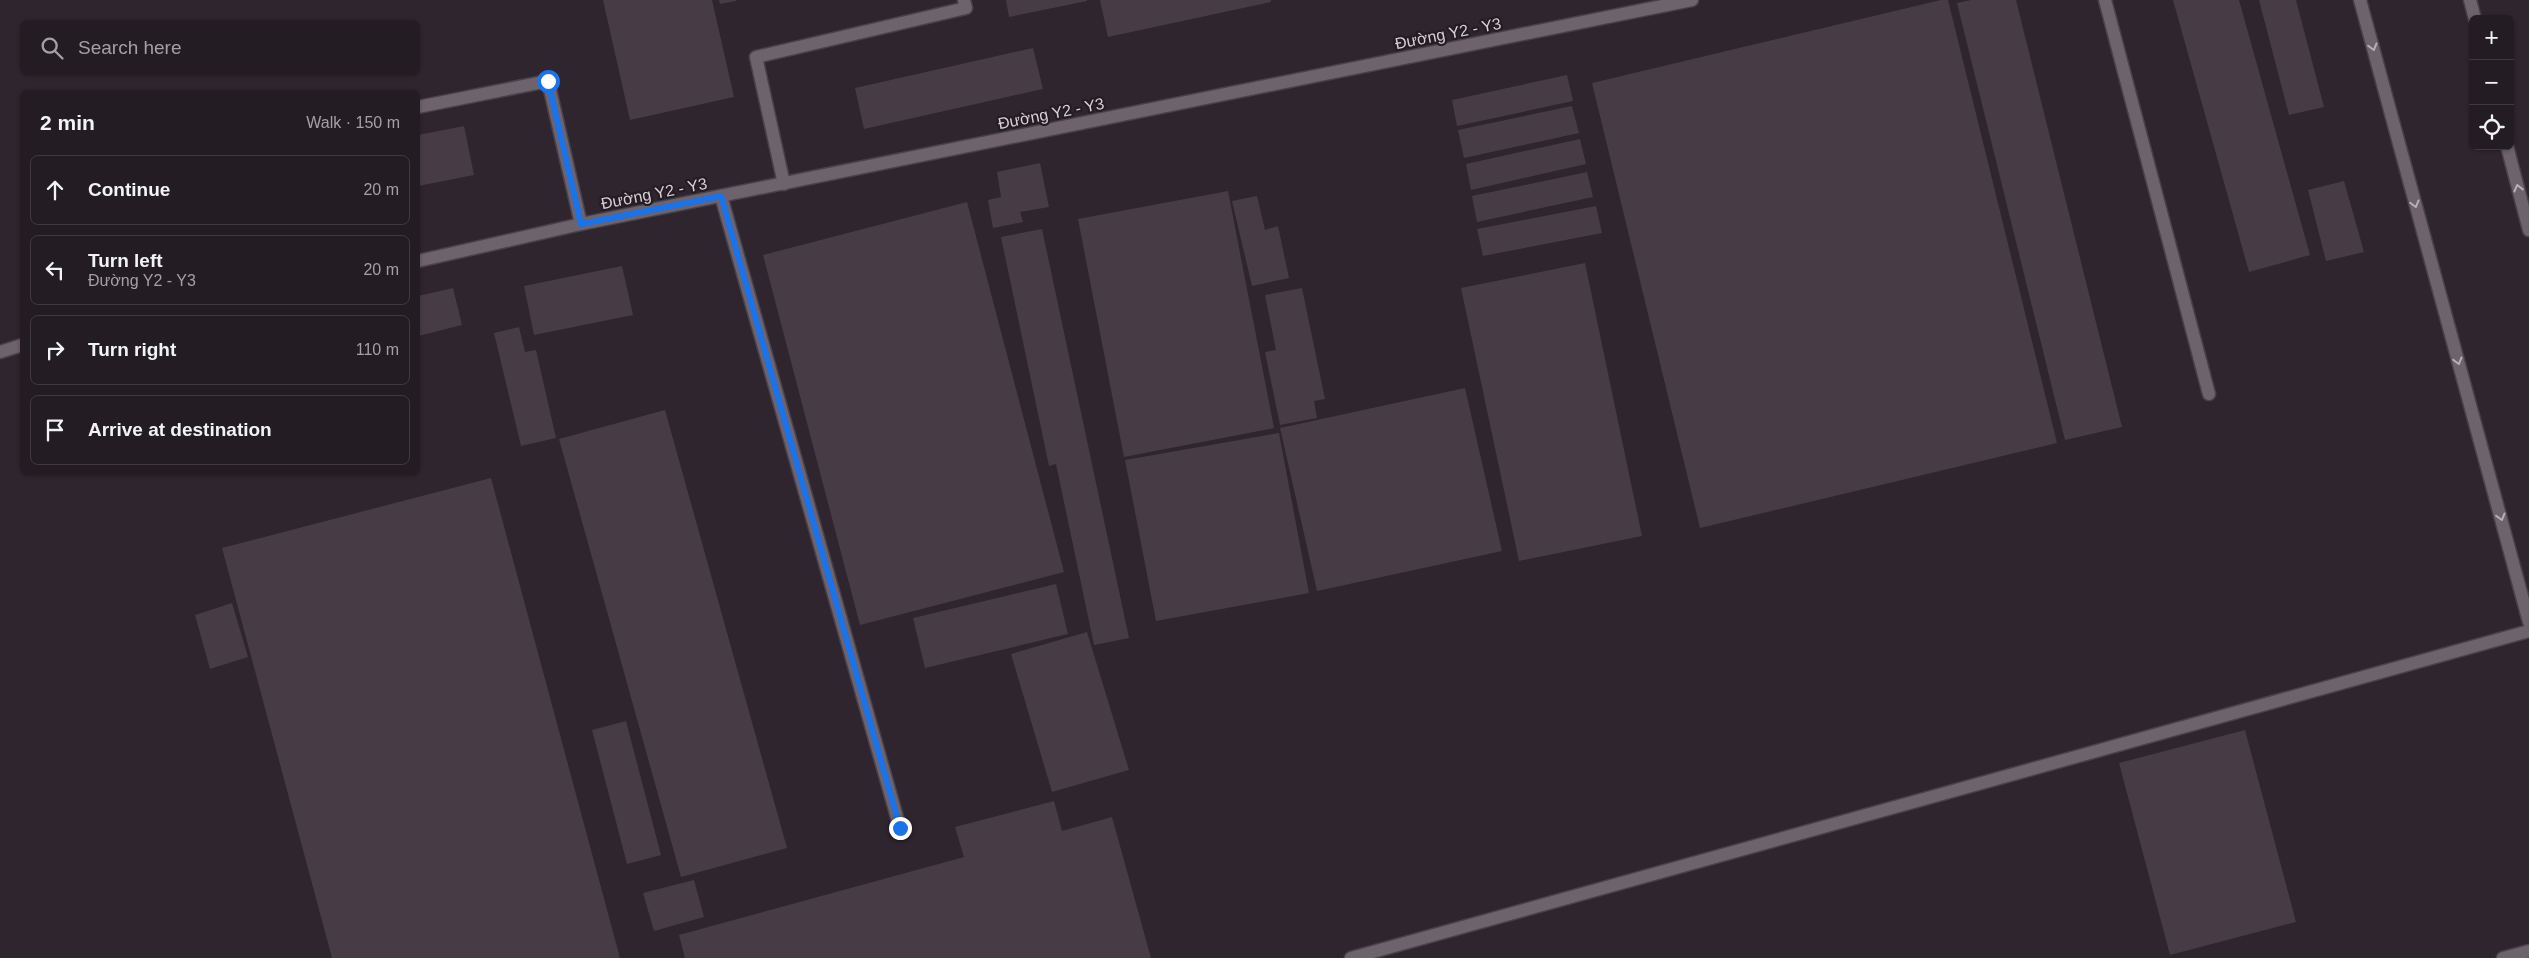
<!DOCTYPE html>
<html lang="en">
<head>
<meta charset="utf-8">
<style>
  body { margin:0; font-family:Arial,sans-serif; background:#2f292f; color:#f1f3f6 }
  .controls { position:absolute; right:15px; top:15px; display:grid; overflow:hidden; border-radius:8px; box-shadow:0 1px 4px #0004 }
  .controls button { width:45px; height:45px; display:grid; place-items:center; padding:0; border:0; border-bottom:1px solid #403a40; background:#231c22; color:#f1f3f6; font:25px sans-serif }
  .stop { position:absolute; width:15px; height:15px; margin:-11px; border:4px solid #1a73e8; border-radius:50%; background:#fff }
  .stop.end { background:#1a73e8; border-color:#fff; box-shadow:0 1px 5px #0008 }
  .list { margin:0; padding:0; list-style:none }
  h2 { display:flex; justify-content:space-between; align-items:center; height:65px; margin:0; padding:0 20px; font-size:21px }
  h2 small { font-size:16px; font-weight:400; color:#a3a1a5 }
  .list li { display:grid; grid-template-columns:32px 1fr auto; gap:15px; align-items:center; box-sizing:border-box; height:70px; margin:0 10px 10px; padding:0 10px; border:1px solid #403a40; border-radius:8px }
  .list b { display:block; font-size:19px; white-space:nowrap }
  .list p { margin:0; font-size:16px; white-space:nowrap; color:#a3a1a5 }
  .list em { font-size:16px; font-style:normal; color:#a3a1a5 }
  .icon { flex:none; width:28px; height:28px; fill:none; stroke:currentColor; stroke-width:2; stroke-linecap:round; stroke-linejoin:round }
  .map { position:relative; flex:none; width:2529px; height:958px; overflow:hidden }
  .search { position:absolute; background:#231c22; box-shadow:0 1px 4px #0004; left:20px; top:20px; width:400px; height:55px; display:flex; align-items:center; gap:12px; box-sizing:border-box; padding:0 18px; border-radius:8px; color:#a3a1a5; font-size:19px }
  .panel { position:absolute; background:#231c22; box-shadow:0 1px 4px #0004; left:20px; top:90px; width:400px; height:385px; border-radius:8px }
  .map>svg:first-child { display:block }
  .building { fill:#473c45 }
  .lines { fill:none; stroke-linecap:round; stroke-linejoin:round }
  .minor-casing { stroke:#494148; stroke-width:15 }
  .minor { stroke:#6e626c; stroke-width:12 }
  .oneway { stroke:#b8b0b6 }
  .route { stroke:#1a73e8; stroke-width:6 }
  .labels { text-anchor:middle; stroke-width:4.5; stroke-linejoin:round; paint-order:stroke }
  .street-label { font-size:16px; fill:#d7d1d6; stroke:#251c24 }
</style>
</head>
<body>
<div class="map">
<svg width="2529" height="958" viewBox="0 0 2529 958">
  <rect width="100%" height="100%" fill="#2f252e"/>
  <g class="building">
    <path d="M603,0H712L734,97L630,120Z"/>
    <path d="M719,0H736V1L720,4Z"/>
    <path d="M1006,0H1087V1L1009,17Z"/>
    <path d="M1100,0H1271V2L1108,37Z"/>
    <path d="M1941,0H1948L2057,443L1700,528L1592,83Z"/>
    <path d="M1971,0H2016L2122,427L2065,440L1957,3Z"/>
    <path d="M2173,0H2239L2310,255L2249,272Z"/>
    <path d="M2259,0H2296L2324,107L2289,115Z"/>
    <path d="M1033,48L1043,89L864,129L855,88Z"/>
    <path d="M1567,75L1573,101L1457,126L1452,100Z"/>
    <path d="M1572,106L1579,133L1464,158L1458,130Z"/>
    <path d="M464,126L474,175L418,186V135Z"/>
    <path d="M1580,139L1586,164L1471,190L1466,164Z"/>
    <path d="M1040,163L1049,207L1020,212L1023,222L993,228L988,200L1001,197L997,172Z"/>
    <path d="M1587,172L1593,197L1477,222L1472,196Z"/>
    <path d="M2344,181L2364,252L2326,261L2308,190Z"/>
    <path d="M1228,191L1274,428L1124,457L1078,219Z"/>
    <path d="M1257,196L1265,230L1278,226L1289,278L1252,286L1232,201Z"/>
    <path d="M967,202L1064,572L860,625L763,255Z"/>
    <path d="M1596,206L1602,233L1483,256L1477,229Z"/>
    <path d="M1042,229L1129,638L1094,645L1056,464L1049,466L1001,237Z"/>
    <path d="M1585,263L1642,536L1519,561L1461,288Z"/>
    <path d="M622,266L633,315L534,335L524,286Z"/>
    <path d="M453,288L462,325L418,336V296Z"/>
    <path d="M1302,288L1325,399L1314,401L1317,418L1280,425L1265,352L1276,350L1265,295Z"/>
    <path d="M519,327L525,352L536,350L556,438L521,446L494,333Z"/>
    <path d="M1465,388L1502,551L1317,591L1280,428Z"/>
    <path d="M665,410L787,848L681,877L559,439Z"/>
    <path d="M1279,433L1309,593L1156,621L1125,460Z"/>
    <path d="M491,478L620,958H332L222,548Z"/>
    <path d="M1056,584L1068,634L925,668L913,618Z"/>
    <path d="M232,603L248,657L210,669L195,615Z"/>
    <path d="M1087,632L1129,770L1052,792L1011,654Z"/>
    <path d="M626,721L661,855L627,864L592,730Z"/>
    <path d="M2245,730L2296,922L2170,955L2119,763Z"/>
    <path d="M1054,801L1062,831L1112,817L1151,958H685L679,935L964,857L955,827Z"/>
    <path d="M694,880L704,917L654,931L643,893Z"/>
  </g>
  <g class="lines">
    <defs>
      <g id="minor">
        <path d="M2105,0L2209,394"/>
        <path d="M2360,0L2529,622"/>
        <path d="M2470,0L2475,19"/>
        <path d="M418,107L548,81L581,224"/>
        <path d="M2507,146L2529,230"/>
        <path d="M784,184L756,57L966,8L964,0"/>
        <path d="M721,196L900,828"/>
        <path d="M418,261L581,224L1692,0"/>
        <path d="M0,352L22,345"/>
        <path d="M1351,958L2529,631"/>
        <path d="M2503,958L2529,951"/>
      </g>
    </defs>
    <use href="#minor" class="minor-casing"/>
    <use href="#minor" class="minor"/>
  </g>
  <defs><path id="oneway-chevron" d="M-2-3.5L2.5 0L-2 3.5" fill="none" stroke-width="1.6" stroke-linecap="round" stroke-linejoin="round" transform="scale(1.25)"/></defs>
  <g class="oneway">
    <use href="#oneway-chevron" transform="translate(2373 47) rotate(75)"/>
    <use href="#oneway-chevron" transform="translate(2518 188) rotate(-104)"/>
    <use href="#oneway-chevron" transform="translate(2415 204) rotate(75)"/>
    <use href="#oneway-chevron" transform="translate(2458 361) rotate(75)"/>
    <use href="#oneway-chevron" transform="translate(2501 517) rotate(75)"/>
  </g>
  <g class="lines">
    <path class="route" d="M548,81L581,224L721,196L900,828"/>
  </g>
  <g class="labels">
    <g class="street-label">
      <text transform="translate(1448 33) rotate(-11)" y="6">Đường Y2 - Y3</text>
      <text transform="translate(1051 113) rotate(-11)" y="6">Đường Y2 - Y3</text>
      <text transform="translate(654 193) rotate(-11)" y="6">Đường Y2 - Y3</text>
    </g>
  </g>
</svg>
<div class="controls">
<button>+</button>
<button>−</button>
<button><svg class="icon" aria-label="locate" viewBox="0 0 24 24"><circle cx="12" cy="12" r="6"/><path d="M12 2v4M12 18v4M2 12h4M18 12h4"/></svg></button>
</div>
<div class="stop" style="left:548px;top:81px"></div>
<div class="stop end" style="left:900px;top:828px"></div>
<div class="search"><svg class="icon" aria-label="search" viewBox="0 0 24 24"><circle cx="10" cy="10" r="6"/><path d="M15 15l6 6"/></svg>Search here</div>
<section class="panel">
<h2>2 min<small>Walk · 150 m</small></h2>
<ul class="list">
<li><svg class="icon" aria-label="ahead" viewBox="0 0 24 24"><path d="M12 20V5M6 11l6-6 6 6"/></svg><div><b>Continue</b></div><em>20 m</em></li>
<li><svg class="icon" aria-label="left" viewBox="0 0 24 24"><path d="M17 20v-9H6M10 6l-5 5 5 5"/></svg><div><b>Turn left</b><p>Đường Y2 - Y3</p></div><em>20 m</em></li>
<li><svg class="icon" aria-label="right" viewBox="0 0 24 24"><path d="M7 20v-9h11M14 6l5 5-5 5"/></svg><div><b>Turn right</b></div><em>110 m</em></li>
<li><svg class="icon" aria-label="arrive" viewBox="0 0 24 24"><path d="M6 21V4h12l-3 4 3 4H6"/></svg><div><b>Arrive at destination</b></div></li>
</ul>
</section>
</div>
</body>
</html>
